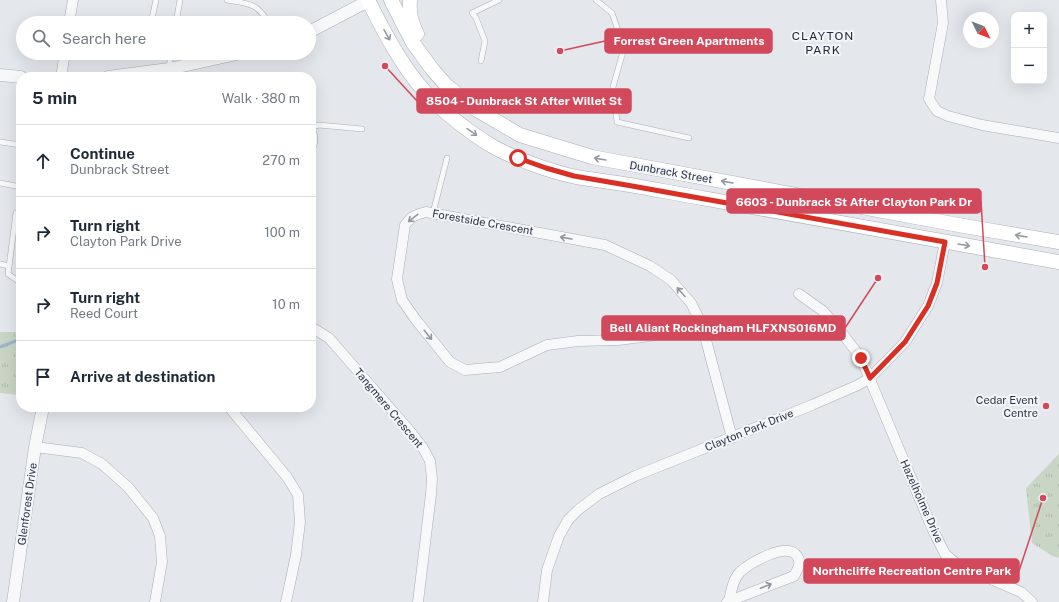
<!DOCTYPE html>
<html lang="en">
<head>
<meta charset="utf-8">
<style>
  body { margin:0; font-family:"Public Sans",sans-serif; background:#f2f2f3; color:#1f2937 }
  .controls { position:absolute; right:12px; top:12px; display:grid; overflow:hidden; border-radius:8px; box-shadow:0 4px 16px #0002 }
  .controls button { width:36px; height:36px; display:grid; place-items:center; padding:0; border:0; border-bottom:1px solid #e0e1e3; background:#fff; color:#1f2937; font:20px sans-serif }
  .compass { position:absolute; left:963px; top:12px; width:36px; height:36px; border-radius:50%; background:#fff; box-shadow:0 4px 16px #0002; rotate:132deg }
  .stop { position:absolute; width:12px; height:12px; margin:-9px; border:3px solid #d93025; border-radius:50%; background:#fff }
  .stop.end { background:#d93025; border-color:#fff; box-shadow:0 1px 4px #0008 }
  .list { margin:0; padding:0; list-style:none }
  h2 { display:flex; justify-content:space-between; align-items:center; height:52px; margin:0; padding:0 16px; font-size:17px }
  h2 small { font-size:13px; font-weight:400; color:#747a83 }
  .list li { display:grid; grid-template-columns:26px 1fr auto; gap:12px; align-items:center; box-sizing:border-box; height:72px; padding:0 16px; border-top:1px solid #e0e1e3 }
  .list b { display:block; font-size:15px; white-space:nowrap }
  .list p { margin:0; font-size:13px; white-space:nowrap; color:#747a83 }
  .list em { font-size:13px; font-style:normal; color:#747a83 }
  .icon { flex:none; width:22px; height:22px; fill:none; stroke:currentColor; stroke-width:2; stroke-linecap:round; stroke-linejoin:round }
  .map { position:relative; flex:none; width:1059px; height:602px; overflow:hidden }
  .search { position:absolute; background:#fff; box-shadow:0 4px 16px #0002; left:16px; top:16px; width:300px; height:44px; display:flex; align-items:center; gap:10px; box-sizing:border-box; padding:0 14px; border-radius:22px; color:#747a83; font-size:15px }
  .panel { position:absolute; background:#fff; box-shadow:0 4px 16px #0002; left:16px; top:72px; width:300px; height:340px; border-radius:16px }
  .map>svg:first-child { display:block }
  .grass { fill:url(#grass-tufts) }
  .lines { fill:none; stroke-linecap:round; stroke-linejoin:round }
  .stream { stroke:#9fb4cc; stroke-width:3 }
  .service-casing { stroke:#a9aeb7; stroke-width:6 }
  .minor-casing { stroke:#a9aeb7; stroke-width:11 }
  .tertiary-casing { stroke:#a9aeb7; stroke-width:13 }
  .secondary-casing { stroke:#a9aeb7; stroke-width:15 }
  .service { stroke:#f7f8fa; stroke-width:5 }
  .minor { stroke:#f7f8fa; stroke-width:10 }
  .tertiary { stroke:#f7f8fa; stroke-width:12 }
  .secondary { stroke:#fff; stroke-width:14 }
  .oneway { stroke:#959aa2 }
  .oneway2 { stroke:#9196a0 }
  .route { stroke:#d93025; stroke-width:5 }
  .poi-dot { fill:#d1495b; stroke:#f4f6f9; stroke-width:1.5 }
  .labels { text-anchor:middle; stroke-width:4; stroke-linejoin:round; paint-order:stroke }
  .street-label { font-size:11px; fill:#2b3445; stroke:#f4f6f9 }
  .poi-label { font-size:11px; fill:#2b3445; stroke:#f4f6f9; text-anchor:end }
  .neighbourhood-label { font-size:12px; letter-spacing:1px; fill:#1d2536; stroke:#f4f6f9 }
  .leader { fill:none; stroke:#d1495b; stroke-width:1.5 }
  .callout-dot { fill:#d1495b; stroke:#f4f6f9; stroke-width:1.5 }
  .callout { fill:#d1495b; stroke:#d1495b; stroke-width:1.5 }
  .callout-label { font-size:12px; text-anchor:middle; font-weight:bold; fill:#fff }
</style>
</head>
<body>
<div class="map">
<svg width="1059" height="602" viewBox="0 0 1059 602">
  <defs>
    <pattern id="grass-tufts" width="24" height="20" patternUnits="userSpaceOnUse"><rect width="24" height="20" fill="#c9d6c5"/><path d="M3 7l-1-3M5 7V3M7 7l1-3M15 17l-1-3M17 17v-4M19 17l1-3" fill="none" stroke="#adb8ab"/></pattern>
  </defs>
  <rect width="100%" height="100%" fill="#e4e7ec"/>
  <g class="grass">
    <path d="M0,332H21V395L0,393Z"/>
    <path d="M1059,454V558L1053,556L1032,543L1026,488Z"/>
  </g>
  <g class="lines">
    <path class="stream" d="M0,347L21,339"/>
    <defs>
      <g id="service">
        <path d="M227,0C247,4 258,2 268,23"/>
        <path d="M596,0L612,13L624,48L613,87L617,122L689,138"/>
        <path d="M151,23L156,0"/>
        <path d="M176,23L180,0"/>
        <path d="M481,61L485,41L476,18L472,13L499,0"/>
        <path d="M169,68L171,53"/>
        <path d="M311,127L319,125L362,129"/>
        <path d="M0,142L21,145"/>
        <path d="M0,183L21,187"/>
        <path d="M16,213L8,274L21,283"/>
        <path d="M433,213L447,158"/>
        <path d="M0,264L9,266"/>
      </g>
      <g id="minor">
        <path d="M941,0L943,23L929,99L937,111L948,116L982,125L1059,138"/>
        <path d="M69,23L73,0"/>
        <path d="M61,77L65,53"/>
        <path d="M311,132C313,137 313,141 311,146"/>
        <path d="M799,294L823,311L839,329L861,358L932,528L945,554L958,565L1021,592L1032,602"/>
        <path d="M311,327L329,338L410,431L423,448L430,461L432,479L431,494L418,602"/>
        <path d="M706,337L699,330L684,328L650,336L618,340L578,341L547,345L500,367L465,370L450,362L416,320L402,300L397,279L405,225L412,217L419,214L426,212L605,245L650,266L671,280L691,303L702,325L732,438"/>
        <path d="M229,407L287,477L298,495L300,522L296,555L286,602"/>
        <path d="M35,447L82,453L102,464L128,487L153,518L160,536L162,562L155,602"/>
        <path d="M543,602L547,570L559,536L568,520L578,510L599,494L635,476L812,405L858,385L870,378L905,342L928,306L937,283L945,242"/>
        <path d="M727,602L794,576C798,569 802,563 797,556C787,541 750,563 740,572C733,579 731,592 729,601"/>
      </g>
      <g id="tertiary">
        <path d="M309,32L370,0"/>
        <path d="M0,75L21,77"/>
        <path d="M108,77L169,69L241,53"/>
        <path d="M13,602L35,447L43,407"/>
      </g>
      <g id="secondary">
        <path d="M368,0C384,32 401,65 425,92C442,111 470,133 492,146C515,159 549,171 576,177C594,180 612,182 630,185C654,189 678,194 702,198C821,220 940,241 1059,262"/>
        <path d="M391,0L413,43L432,69L446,85L477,110L520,135L592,157L964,226L1059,242"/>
        <path d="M410,0C409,14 411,21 417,34"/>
      </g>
    </defs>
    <use href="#service" class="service-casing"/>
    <use href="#minor" class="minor-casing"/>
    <use href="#tertiary" class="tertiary-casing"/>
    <use href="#secondary" class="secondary-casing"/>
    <use href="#service" class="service"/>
    <use href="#minor" class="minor"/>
    <use href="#tertiary" class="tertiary"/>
    <use href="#secondary" class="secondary"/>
  </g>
  <defs><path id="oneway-shaft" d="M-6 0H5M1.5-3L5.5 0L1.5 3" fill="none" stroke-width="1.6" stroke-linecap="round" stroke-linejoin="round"/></defs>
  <g class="oneway">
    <use href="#oneway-shaft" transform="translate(387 35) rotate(60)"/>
    <use href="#oneway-shaft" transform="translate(472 132) rotate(35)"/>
    <use href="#oneway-shaft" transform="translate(600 159) rotate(-170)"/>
    <use href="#oneway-shaft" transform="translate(727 182) rotate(-170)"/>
    <use href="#oneway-shaft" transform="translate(1021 236) rotate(-170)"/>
    <use href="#oneway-shaft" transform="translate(964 245) rotate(10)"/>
  </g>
  <g class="oneway2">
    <use href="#oneway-shaft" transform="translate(413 218) rotate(142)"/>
    <use href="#oneway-shaft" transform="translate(566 238) rotate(-170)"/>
    <use href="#oneway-shaft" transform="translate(681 292) rotate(-132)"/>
    <use href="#oneway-shaft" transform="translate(428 335) rotate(51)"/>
    <use href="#oneway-shaft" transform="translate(766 586) rotate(-22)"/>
  </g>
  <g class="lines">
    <path class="route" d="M518,158L546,168L574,176L632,186L945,242L937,283L928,306L905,342L870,378L861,358"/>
  </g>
  <circle class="poi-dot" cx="1046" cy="406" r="4"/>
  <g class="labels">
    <g class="street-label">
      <text transform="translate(671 172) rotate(10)" y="4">Dunbrack Street</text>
      <text transform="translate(483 222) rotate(10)" y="4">Forestside Crescent</text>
      <text transform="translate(389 408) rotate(50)" y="4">Tangmere Crescent</text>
      <text transform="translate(749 430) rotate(-22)" y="4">Clayton Park Drive</text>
      <text transform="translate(922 501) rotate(66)" y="4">Hazelholme Drive</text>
      <text transform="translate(27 504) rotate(-82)" y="4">Glenforest Drive</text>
    </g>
    <g class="poi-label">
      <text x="1038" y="404">Cedar Event<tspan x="1038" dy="13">Centre</tspan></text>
    </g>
    <g class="neighbourhood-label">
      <text x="823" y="40">CLAYTON<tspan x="823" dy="14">PARK</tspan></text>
    </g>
  </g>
  <path class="leader" d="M560 51L605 41M385 66L417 101M985 267L981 201M878 278L845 328M1043 498L1019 571"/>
  <g class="callout-dot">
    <circle cx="560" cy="51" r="4"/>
    <circle cx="385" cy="66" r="4"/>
    <circle cx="985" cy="267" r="4"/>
    <circle cx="878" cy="278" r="4"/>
    <circle cx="1043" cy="498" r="4"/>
  </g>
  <g class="callout">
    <rect x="605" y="29" width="167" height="24" rx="4"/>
    <rect x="417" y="89" width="214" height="24" rx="4"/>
    <rect x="727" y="189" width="254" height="24" rx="4"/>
    <rect x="602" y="316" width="243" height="24" rx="4"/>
    <rect x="804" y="559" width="215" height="24" rx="4"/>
  </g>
  <g class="callout-label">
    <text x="689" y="45">Forrest Green Apartments</text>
    <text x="524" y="105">8504 - Dunbrack St After Willet St</text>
    <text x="854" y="206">6603 - Dunbrack St After Clayton Park Dr</text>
    <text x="723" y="332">Bell Aliant Rockingham HLFXNS016MD</text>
    <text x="912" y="575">Northcliffe Recreation Centre Park</text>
  </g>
</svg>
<div class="controls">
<button>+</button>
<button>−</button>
</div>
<svg class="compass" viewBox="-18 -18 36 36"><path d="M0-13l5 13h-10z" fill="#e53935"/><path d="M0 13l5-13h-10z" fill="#747a83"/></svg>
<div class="stop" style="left:518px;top:158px"></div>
<div class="stop end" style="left:861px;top:358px"></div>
<div class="search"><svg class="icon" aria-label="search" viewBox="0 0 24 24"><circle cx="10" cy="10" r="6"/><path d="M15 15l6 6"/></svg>Search here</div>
<section class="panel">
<h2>5 min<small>Walk · 380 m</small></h2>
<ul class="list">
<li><svg class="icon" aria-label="ahead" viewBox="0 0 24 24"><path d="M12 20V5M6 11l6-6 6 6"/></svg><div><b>Continue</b><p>Dunbrack Street</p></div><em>270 m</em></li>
<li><svg class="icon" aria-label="right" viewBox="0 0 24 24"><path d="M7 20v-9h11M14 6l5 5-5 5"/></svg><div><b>Turn right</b><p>Clayton Park Drive</p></div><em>100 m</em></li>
<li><svg class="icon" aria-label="right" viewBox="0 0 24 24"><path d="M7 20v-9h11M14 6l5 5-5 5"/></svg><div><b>Turn right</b><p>Reed Court</p></div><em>10 m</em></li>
<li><svg class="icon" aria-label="arrive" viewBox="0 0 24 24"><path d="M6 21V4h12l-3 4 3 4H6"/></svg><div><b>Arrive at destination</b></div></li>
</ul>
</section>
</div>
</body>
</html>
